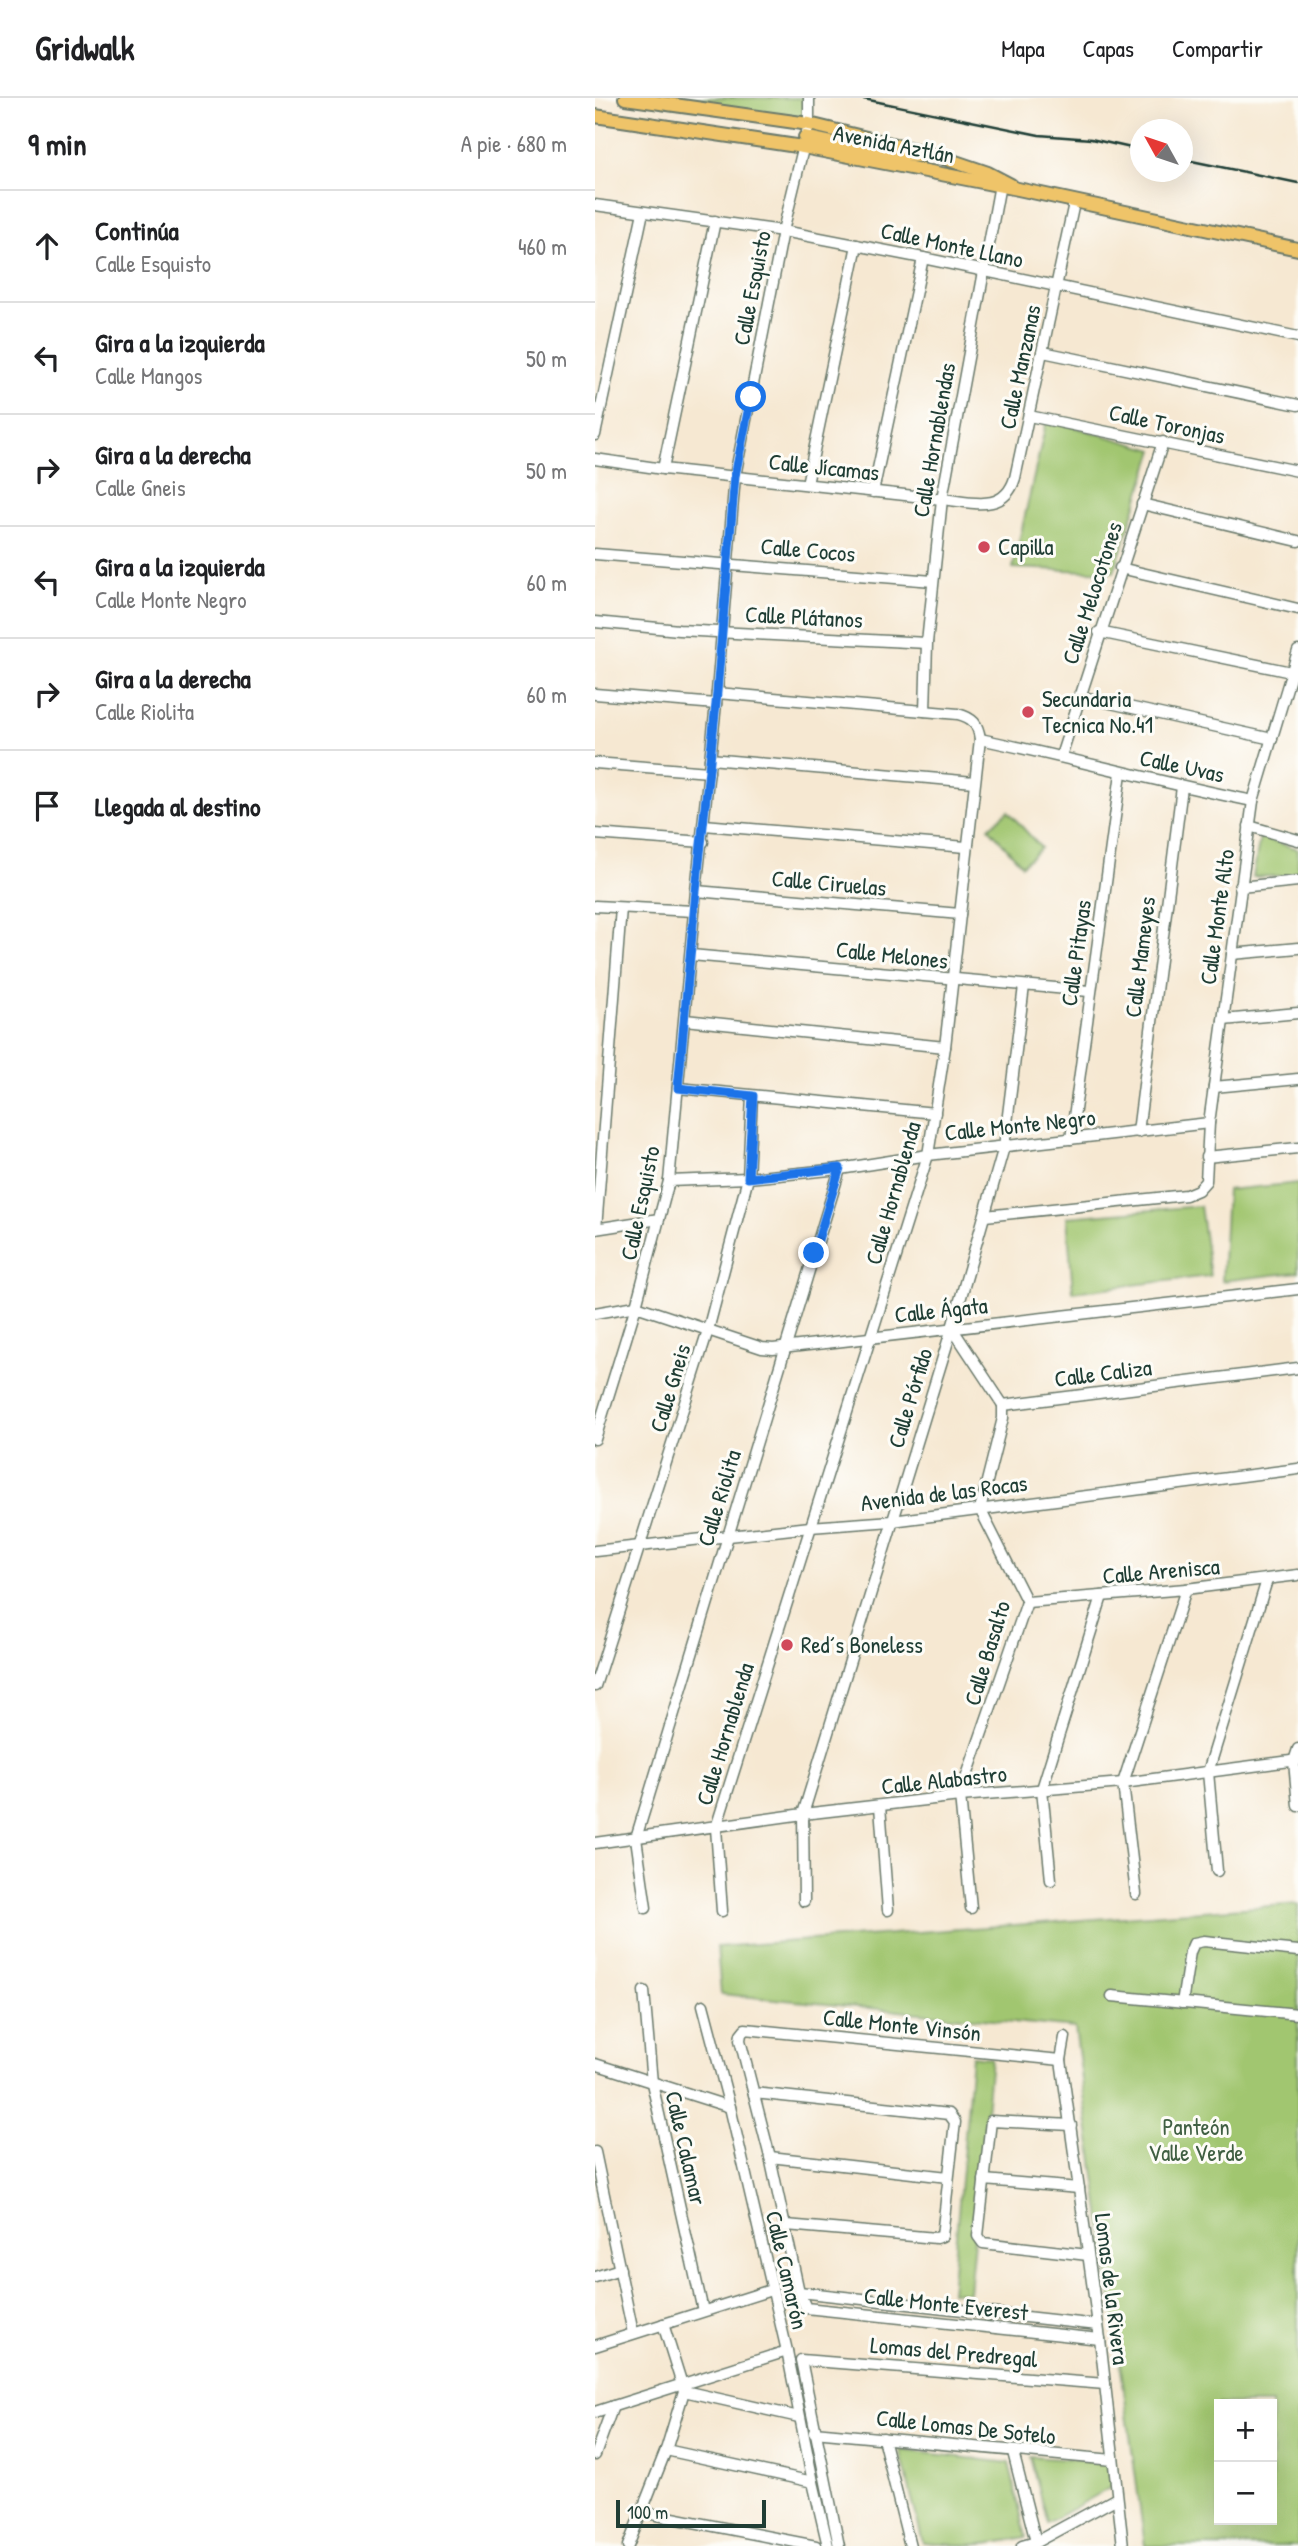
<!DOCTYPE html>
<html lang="es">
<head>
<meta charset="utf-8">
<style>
  body { margin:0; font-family:"Patrick Hand",sans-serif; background:#f2f2f2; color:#202124 }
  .controls { position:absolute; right:21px; bottom:21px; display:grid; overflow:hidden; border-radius:0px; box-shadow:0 7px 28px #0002 }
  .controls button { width:63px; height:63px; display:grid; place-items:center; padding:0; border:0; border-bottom:2px solid #e0e0e0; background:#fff; color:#202124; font:35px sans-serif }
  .compass { position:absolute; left:535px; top:21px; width:63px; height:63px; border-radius:50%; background:#fff; box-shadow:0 7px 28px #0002; rotate:310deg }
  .scale { position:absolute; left:21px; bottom:18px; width:150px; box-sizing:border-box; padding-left:7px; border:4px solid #1f3d34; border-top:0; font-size:19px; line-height:24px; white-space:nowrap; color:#1f3d34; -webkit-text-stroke:5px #fdfcf7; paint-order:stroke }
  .stop { position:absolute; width:21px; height:21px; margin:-16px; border:5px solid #1a73e8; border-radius:50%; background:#fff }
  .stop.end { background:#1a73e8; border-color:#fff; box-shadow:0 2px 7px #0008 }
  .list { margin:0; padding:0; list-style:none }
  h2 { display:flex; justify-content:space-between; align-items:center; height:91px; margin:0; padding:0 28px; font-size:30px }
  h2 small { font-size:23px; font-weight:400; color:#757577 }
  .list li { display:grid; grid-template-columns:46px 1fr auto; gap:21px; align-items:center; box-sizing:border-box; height:112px; padding:0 28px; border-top:2px solid #e0e0e0 }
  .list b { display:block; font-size:26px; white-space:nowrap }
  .list p { margin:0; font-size:23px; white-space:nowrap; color:#757577 }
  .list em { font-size:23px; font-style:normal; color:#757577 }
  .icon { flex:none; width:38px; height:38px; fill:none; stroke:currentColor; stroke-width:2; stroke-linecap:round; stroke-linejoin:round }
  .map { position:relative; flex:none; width:703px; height:2448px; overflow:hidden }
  header { display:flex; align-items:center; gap:42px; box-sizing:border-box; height:98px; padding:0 35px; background:#fff; border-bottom:2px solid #e0e0e0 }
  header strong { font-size:33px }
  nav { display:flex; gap:38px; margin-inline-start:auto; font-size:24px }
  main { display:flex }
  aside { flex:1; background:#fff }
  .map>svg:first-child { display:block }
  .green { fill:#a1c670; stroke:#608252; stroke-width:2; fill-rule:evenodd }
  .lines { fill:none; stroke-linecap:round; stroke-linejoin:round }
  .minor-casing { stroke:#6a796b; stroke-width:13 }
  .major-casing { stroke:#6a796b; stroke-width:16 }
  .minor { stroke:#fff; stroke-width:10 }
  .major { stroke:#efc469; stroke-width:12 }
  .rail { stroke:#1f3d34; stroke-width:2.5 }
  .route { stroke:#1a73e8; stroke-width:9 }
  .poi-dot { fill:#d1495b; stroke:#fdfcf7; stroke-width:2.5 }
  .labels { text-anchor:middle; stroke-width:6; stroke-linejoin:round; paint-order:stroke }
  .street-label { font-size:23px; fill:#1f3d34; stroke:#fdfcf7 }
  .poi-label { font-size:23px; fill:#1f3d34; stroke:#fdfcf7; text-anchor:start }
  .park-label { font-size:23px; fill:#405f43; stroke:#fdfcf7 }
</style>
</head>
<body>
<header>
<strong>Gridwalk</strong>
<nav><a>Mapa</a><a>Capas</a><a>Compartir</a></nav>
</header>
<main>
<aside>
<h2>9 min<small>A pie · 680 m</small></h2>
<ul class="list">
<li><svg class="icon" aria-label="ahead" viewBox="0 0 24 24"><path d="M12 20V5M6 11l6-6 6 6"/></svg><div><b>Continúa</b><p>Calle Esquisto</p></div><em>460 m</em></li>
<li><svg class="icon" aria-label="left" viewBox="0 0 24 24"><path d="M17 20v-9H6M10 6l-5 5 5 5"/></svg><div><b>Gira a la izquierda</b><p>Calle Mangos</p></div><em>50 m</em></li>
<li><svg class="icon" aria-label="right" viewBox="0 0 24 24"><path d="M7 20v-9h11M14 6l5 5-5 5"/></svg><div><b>Gira a la derecha</b><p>Calle Gneis</p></div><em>50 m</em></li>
<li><svg class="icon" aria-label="left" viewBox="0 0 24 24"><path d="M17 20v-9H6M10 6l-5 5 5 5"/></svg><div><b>Gira a la izquierda</b><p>Calle Monte Negro</p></div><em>60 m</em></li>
<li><svg class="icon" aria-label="right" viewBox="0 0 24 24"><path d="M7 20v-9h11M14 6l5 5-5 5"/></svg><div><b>Gira a la derecha</b><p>Calle Riolita</p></div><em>60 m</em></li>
<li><svg class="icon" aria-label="arrive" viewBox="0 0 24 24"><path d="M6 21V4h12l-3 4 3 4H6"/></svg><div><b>Llegada al destino</b></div></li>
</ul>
</aside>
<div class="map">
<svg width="703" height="2448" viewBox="0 0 703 2448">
  <rect width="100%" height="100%" fill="#fdfcf7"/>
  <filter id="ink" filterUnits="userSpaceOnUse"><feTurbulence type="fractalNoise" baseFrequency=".0143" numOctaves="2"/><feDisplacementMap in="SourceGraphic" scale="14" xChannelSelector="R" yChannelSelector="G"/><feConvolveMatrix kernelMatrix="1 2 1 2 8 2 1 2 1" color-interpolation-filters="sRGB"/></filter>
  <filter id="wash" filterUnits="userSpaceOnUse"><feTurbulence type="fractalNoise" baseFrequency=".00686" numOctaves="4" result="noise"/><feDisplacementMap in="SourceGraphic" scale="28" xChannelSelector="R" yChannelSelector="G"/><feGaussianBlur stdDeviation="1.57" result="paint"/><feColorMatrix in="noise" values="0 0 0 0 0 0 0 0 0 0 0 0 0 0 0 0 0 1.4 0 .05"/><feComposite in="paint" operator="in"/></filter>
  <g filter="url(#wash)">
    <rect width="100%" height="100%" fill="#f6e8d2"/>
    <g class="green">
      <path d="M25,0H214V26Z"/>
      <path d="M452,321L559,352L519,474L418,470Z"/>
      <path d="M413,713L446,750L427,767L394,730Z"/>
      <path d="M665,739L703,751V777L658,779Z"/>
      <path d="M703,1085V1174L627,1183L632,1092Z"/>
      <path d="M605,1108L615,1178L478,1194L472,1119Z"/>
      <path d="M703,1806V2448H550L480,1930L126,1896L122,1849ZM624,2306H677V2422H624Z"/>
      <path d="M377,1958L396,1960L374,2195L356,2194Z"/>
      <path d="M305,2352L414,2365L431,2439C392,2448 368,2448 328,2445Z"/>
      <path d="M435,2359L513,2364L518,2388L452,2425Z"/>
    </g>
  </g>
  <g filter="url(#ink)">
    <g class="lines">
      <defs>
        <g id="minor">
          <path d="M0,107L188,133L328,160L703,239"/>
          <path d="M448,254L703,307"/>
          <path d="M434,318L703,373"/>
          <path d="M0,337L48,114"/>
          <path d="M0,361L68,371L347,401C376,404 409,416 420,380L479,105"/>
          <path d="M68,371L120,123"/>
          <path d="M212,386L262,147"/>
          <path d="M278,394L328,160"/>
          <path d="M547,406L703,443"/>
          <path d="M0,456L338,483"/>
          <path d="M525,470L703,511"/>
          <path d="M0,524L84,532L332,545"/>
          <path d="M504,534L696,574"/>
          <path d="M122,595L363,616C378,620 383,626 385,641L350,949L333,1057L121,1730L127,1813"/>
          <path d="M0,596L121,606"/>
          <path d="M484,598L677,641"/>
          <path d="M330,613L332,545L347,401L406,81"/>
          <path d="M385,641C476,660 566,685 658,703"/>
          <path d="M466,658L568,344"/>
          <path d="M115,661L379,684"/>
          <path d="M0,665L114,674"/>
          <path d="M109,727L371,749"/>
          <path d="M654,728L703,742"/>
          <path d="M0,736L108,744"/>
          <path d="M645,789L703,783"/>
          <path d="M101,793L365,816"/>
          <path d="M0,808L99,813"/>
          <path d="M637,856L703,850"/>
          <path d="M96,857L494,893"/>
          <path d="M90,922L350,949"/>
          <path d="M628,922L703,915"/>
          <path d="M619,989L703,981"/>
          <path d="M83,990L340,1015"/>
          <path d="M543,1034L587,689"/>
          <path d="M476,1041L526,675"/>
          <path d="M611,1059L703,1050"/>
          <path d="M74,1083L153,1080L245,1071L333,1057L614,1025"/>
          <path d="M390,1118L591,1097L603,1092L611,1083L614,1025L658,703L703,553"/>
          <path d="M0,1131L64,1121"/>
          <path d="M1,1131L26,810"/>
          <path d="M0,1215L41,1208L167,1250L178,1251L703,1191"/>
          <path d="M357,1230L408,1307"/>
          <path d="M408,1307L703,1270"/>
          <path d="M0,1341L41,1208L74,1083L101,793L121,606L140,378L188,133L214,26V0"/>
          <path d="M0,1453L215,1429L297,1423L703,1371"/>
          <path d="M432,1504L591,1491L703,1477"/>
          <path d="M0,1588L113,1232L153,1080L157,998"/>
          <path d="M703,1651L699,1663L703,1708"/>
          <path d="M285,1708L293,1812"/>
          <path d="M0,1745L208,1716L365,1698L528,1685L703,1662"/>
          <path d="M622,1773L613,1674L672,1482"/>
          <path d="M456,1782L447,1691L507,1498"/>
          <path d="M541,1796L528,1685L591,1491"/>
          <path d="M209,1803L208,1716L357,1230L409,1049L429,888"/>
          <path d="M51,1810L41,1740L245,1071"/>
          <path d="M376,1810L365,1698L432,1504L385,1411L408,1320V1307"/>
          <path d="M49,1893L57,1985L108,2213"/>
          <path d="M517,1898L703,1916"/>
          <path d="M587,1905L595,1854L599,1845L609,1843L703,1853"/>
          <path d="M108,1907L135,2009L192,2253L218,2384L233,2448"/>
          <path d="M470,1939L466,1962L505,2241L528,2448"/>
          <path d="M466,1962L150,1931L146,1936L145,1942L175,2059L204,2194L211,2210L505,2241"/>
          <path d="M0,1966L135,2009"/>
          <path d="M159,1995L354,2016L360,2024L347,2138L341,2140L191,2127"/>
          <path d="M476,2027L396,2023L383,2138L388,2145L493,2157"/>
          <path d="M0,2054L38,2235"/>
          <path d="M175,2059L353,2079"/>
          <path d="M389,2082L484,2090"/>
          <path d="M0,2179L25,2171"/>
          <path d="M204,2194L503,2227"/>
          <path d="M0,2248L176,2192"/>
          <path d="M89,2293L204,2319"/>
          <path d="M0,2314L192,2253"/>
          <path d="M219,2334L518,2362"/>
          <path d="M288,2340L315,2448"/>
          <path d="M71,2352L218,2384"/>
          <path d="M418,2354L441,2444"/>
          <path d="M0,2357L18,2308"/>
          <path d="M47,2414L221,2448"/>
          <path d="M33,2448L71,2352L89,2293L68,2226"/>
          <path d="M244,2448L206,2262L510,2286"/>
          <path d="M427,2448L441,2444L522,2400"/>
        </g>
        <g id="major">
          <path d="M30,0L214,26L337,56L393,75L416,87"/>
          <path d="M0,18L208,49L423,91L703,151"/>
          <path d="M210,39L293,57L326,58"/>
        </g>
      </defs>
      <use href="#minor" class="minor-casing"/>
      <use href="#major" class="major-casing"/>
      <use href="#minor" class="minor"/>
      <use href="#major" class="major"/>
      <g class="rail">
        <path d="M264,0L444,37L496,41L545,52"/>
        <path d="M587,61L703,85"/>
      </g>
    </g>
  </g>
  <g class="lines" filter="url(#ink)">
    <path class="route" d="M156,299L140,378L121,606L101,793L83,990L158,998L153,1080L245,1070L219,1155"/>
  </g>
  <g class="poi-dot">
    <circle cx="389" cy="449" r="7"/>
    <circle cx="433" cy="614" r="7"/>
    <circle cx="192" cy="1547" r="7"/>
  </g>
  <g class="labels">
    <g class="street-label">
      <text transform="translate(299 46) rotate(11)" y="8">Avenida Aztlán</text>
      <text transform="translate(357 147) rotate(12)" y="8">Calle Monte Llano</text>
      <text transform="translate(157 190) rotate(-79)" y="8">Calle Esquisto</text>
      <text transform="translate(425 269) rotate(-78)" y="8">Calle Manzanas</text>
      <text transform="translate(572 326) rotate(12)" y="8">Calle Toronjas</text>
      <text transform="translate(339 342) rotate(-80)" y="8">Calle Hornablendas</text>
      <text transform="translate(229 369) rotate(6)" y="8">Calle Jícamas</text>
      <text transform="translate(213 452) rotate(5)" y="8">Calle Cocos</text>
      <text transform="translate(497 495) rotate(-72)" y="8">Calle Melocotones</text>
      <text transform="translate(209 519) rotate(3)" y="8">Calle Plátanos</text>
      <text transform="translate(587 668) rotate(12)" y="8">Calle Uvas</text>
      <text transform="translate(234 785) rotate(5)" y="8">Calle Ciruelas</text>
      <text transform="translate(622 819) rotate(-82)" y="8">Calle Monte Alto</text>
      <text transform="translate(481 855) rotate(-82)" y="8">Calle Pitayas</text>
      <text transform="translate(297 857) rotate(6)" y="8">Calle Melones</text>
      <text transform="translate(545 859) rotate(-83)" y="8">Calle Mameyes</text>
      <text transform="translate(425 1027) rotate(-6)" y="8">Calle Monte Negro</text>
      <text transform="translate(298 1095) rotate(-74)" y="8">Calle Hornablenda</text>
      <text transform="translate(45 1105) rotate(-78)" y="8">Calle Esquisto</text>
      <text transform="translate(346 1212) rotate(-6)" y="8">Calle Ágata</text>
      <text transform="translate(508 1275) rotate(-7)" y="8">Calle Caliza</text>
      <text transform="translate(75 1290) rotate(-73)" y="8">Calle Gneis</text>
      <text transform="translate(315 1300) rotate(-73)" y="8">Calle Pórfido</text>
      <text transform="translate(349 1395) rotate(-7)" y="8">Avenida de las Rocas</text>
      <text transform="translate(124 1400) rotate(-73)" y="8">Calle Riolita</text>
      <text transform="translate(566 1473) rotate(-5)" y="8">Calle Arenisca</text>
      <text transform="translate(392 1555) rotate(-73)" y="8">Calle Basalto</text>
      <text transform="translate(130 1636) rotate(-73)" y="8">Calle Hornablenda</text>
      <text transform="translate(349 1682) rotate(-6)" y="8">Calle Alabastro</text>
      <text transform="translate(307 1927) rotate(6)" y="8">Calle Monte Vinsón</text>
      <text transform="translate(91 2050) rotate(77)" y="8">Calle Calamar</text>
      <text transform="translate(192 2172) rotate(77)" y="8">Calle Camarón</text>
      <text transform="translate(517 2191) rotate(83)" y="8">Lomas de la Rivera</text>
      <text transform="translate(351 2206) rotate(6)" y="8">Calle Monte Everest</text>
      <text transform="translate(359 2254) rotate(5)" y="8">Lomas del Predregal</text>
      <text transform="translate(371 2329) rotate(6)" y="8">Calle Lomas De Sotelo</text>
    </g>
    <g class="poi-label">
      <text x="403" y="457">Capilla</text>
      <text x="447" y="609">Secundaria<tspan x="447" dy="26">Tecnica No.41</tspan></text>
      <text x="206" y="1555">Red´s Boneless</text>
    </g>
    <g class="park-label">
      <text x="601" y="2037">Panteón<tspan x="601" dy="26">Valle Verde</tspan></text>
    </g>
  </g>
</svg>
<div class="controls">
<button>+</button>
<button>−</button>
</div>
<svg class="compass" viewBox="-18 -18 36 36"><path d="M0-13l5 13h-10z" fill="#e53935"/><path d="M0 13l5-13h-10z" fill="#757577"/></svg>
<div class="scale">100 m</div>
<div class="stop" style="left:156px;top:299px"></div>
<div class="stop end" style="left:219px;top:1155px"></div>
</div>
</main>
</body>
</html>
